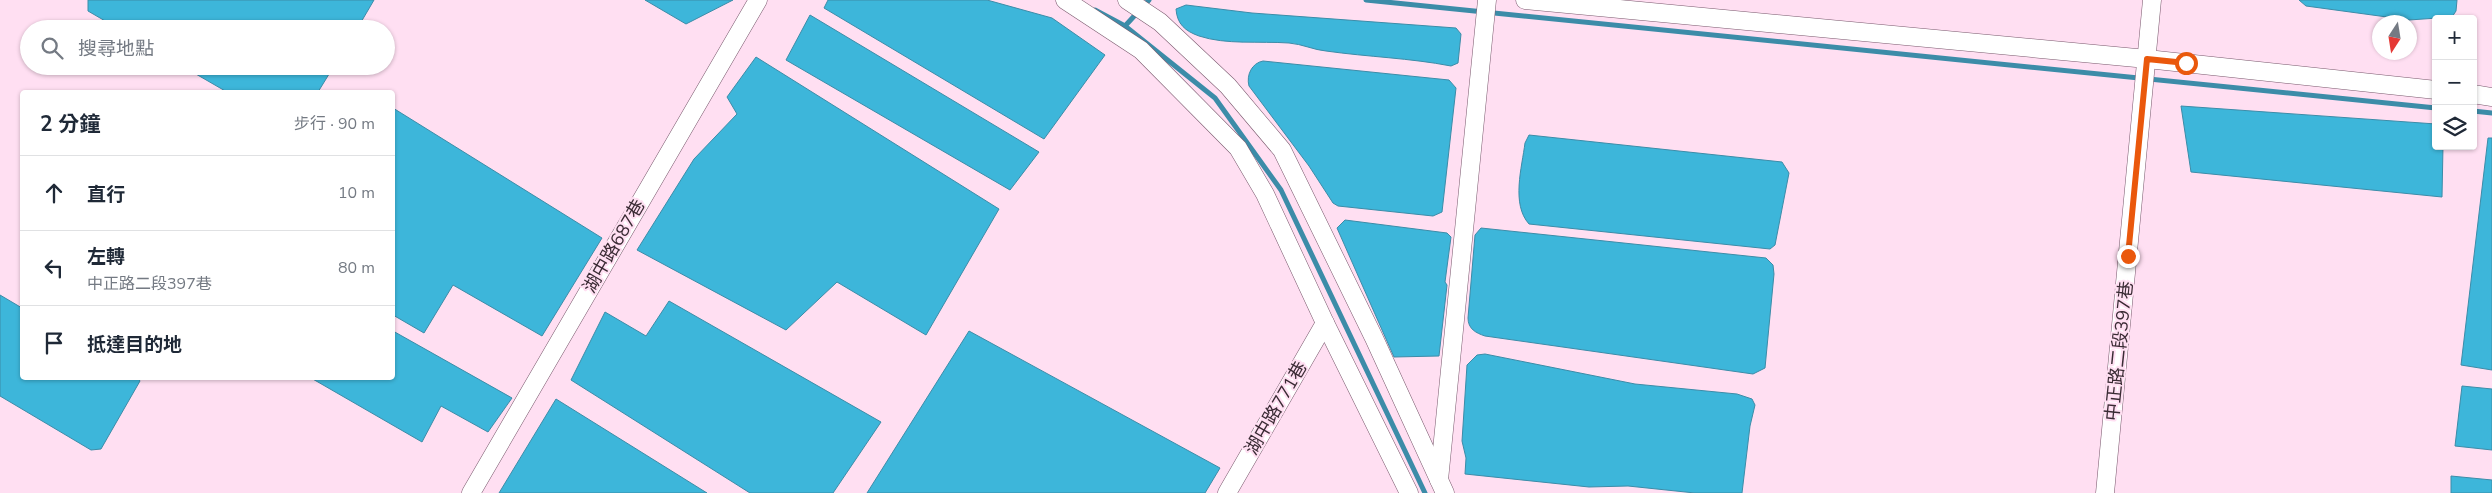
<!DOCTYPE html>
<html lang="zh-TW">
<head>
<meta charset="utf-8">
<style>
  body { margin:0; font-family:"Nunito Sans","Noto Sans TC",sans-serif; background:#f6f6f7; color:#1f2937 }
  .controls { position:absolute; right:15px; top:15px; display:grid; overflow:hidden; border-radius:5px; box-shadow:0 1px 4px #0004 }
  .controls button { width:45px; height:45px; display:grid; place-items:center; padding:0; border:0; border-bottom:1px solid #e0e1e3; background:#fff; color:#1f2937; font:25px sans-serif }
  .compass { position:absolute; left:2372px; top:15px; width:45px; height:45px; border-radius:50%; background:#fff; box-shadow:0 1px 4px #0004; rotate:192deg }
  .stop { position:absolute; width:15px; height:15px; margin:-11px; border:4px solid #ea580c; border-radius:50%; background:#fff }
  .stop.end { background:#ea580c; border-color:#fff; box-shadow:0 1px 5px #0008 }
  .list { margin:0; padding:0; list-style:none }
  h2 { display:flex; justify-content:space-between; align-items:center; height:65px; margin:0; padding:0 20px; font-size:21px }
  h2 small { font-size:16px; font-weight:400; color:#747a83 }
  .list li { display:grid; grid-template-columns:32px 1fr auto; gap:15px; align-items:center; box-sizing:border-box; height:75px; padding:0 20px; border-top:1px solid #e0e1e3 }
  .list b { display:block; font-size:19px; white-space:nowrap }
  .list p { margin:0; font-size:16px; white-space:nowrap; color:#747a83 }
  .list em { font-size:16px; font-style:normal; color:#747a83 }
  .icon { flex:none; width:28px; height:28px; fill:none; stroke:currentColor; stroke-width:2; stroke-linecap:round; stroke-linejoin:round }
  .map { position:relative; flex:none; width:2492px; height:493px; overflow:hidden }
  .search { position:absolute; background:#fff; box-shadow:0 1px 4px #0004; left:20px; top:20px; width:375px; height:55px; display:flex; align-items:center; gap:12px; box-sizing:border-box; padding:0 18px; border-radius:28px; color:#747a83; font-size:19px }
  .panel { position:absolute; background:#fff; box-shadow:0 1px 4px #0004; left:20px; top:90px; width:375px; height:290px; border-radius:5px }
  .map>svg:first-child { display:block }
  .water { fill:#3db6da; stroke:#3c8ca8 }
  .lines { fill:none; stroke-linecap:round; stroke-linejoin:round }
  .stream { stroke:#3c8ca8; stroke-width:5 }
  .street-casing { stroke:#79596d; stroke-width:19 }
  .street { stroke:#fff; stroke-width:18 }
  .route { stroke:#ea580c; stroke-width:6 }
  .labels { text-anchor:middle; stroke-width:4; stroke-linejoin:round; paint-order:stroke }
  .street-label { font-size:18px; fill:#3a2b34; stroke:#ffdff2 }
</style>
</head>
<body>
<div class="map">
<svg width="2492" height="493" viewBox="0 0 2492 493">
  <rect width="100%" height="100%" fill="#ffdff2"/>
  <g class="water">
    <path d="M88,0H374L357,29H119L88,11Z"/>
    <path d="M645,0H733L686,24Z"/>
    <path d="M828,0H987L1052,18L1105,55L1044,139L824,8Z"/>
    <path d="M2299,0H2457L2456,11L2452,17L2409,20L2306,6Z"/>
    <path d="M1186,5L1252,13L1456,28L1461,34L1458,63L1451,66C1410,58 1368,57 1326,51C1314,50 1302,44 1289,43C1260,41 1226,45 1199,36C1185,31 1177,24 1176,9Z"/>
    <path d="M810,15L1039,152L1010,190L786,60Z"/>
    <path d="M756,57L999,209L926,335L837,282L786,330L637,250L694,159L737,114L727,97Z"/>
    <path d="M1263,61L1449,80L1456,88L1442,212L1433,216L1338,206L1333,203L1309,166L1249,86C1246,75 1252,63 1263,61Z"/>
    <path d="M182,66H334L318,92H227Z"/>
    <path d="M2181,106L2436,124V146H2443L2442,197L2191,172Z"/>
    <path d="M393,108L602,238L542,336L453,285L424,333L393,315Z"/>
    <path d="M1529,135L1782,162L1789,173L1775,245L1770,249L1529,224C1511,204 1522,167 1525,143Z"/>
    <path d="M2488,138H2492V370L2461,365Z"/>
    <path d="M1345,220L1447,233L1451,237L1445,282L1447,285L1439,356L1394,357L1337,228Z"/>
    <path d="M1481,228L1766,258L1773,265L1774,274L1765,368L1753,374L1485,336C1476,333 1468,329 1468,318L1475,235Z"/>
    <path d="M0,295L22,308V378H138L140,381L101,449L91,450L0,396Z"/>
    <path d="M669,301L881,422L833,493H750L571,380L605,312L646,336Z"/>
    <path d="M393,331L512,398L488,432L441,406L422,442L311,378H392Z"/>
    <path d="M969,331L1220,468L1205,493H867Z"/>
    <path d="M1485,354L1635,384L1737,394L1752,399L1755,405L1750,426L1742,493H1695L1628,486L1589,487L1465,474L1466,458L1462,441L1467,365L1477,355Z"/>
    <path d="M2462,386L2492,389V450L2455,446Z"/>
    <path d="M556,399L707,493H499Z"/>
    <path d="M2451,476L2492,480V493H2451Z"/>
  </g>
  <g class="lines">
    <g class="stream">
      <path d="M1366,0L2436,108"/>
      <path d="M1095,10L1125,26L1215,98L1281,190L1425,493"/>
      <path d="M1125,26L1149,0"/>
      <path d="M2473,111L2492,113"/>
    </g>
    <defs>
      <g id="street">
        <path d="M1065,0L1141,50L1238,148L1265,194L1325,323L1409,493"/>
        <path d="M1127,0L1160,22L1228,86L1282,150L1374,338L1445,493"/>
        <path d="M1525,0L2147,59L2436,90"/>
        <path d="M2473,94L2492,97"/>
        <path d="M1439,480L1487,0"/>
        <path d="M471,493L758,0"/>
        <path d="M1227,493L1325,323"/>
        <path d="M2105,493L2152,0"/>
      </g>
    </defs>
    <use href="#street" class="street-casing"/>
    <use href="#street" class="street"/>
  </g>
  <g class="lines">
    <path class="route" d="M2128,256L2147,59L2186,63"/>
  </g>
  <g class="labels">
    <g class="street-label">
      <text transform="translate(614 246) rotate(-60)" y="6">湖中路687巷</text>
      <text transform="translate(2119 351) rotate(-84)" y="6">中正路二段397巷</text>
      <text transform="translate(1276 408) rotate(-60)" y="6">湖中路771巷</text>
    </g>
  </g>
</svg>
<div class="controls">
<button>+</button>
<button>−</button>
<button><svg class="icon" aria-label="layers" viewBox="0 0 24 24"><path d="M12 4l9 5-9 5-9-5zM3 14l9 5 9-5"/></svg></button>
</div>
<svg class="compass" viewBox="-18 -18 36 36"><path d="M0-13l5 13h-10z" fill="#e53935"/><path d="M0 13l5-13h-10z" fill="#747a83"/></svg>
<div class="stop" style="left:2186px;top:63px"></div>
<div class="stop end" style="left:2128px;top:256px"></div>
<div class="search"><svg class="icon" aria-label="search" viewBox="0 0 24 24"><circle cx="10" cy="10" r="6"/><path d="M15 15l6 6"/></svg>搜尋地點</div>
<section class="panel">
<h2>2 分鐘<small>步行 · 90 m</small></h2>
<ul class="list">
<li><svg class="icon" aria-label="ahead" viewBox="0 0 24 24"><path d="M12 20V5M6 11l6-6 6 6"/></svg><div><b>直行</b></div><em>10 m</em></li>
<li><svg class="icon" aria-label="left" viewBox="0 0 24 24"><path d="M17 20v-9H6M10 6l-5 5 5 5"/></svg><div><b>左轉</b><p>中正路二段397巷</p></div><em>80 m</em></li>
<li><svg class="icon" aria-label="arrive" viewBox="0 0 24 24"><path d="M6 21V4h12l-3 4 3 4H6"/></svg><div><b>抵達目的地</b></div></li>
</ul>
</section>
</div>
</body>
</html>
